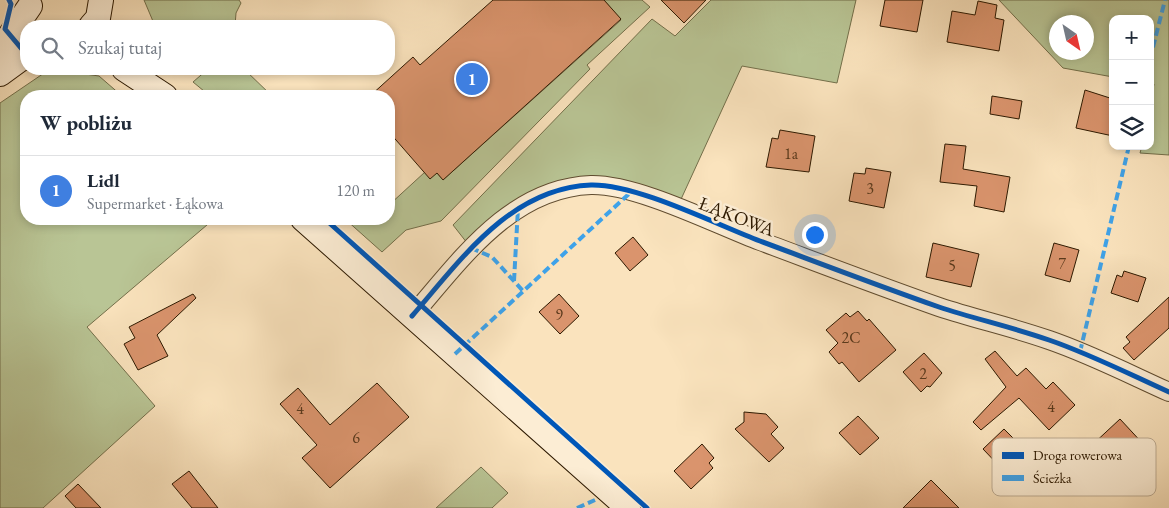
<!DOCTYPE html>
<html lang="pl">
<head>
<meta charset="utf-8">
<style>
  body { margin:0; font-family:"EB Garamond",serif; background:#f6f6f7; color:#1f2937 }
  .controls { position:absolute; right:15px; top:15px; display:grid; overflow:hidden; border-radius:10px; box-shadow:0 2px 8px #0003 }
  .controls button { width:45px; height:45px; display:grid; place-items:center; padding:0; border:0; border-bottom:1px solid #e0e1e3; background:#fff; color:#1f2937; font:25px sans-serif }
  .compass { position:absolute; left:1049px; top:15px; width:45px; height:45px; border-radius:50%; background:#fff; box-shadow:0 2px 8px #0003; rotate:146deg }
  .you { position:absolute; left:814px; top:234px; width:18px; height:18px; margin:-12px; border:4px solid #fff; border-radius:50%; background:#1a73e8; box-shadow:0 0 0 8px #1a73e833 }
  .badge { display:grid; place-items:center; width:32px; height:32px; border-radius:50%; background:#8f2418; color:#fff; font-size:16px; font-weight:700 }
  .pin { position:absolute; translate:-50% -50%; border:2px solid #fff; box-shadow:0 1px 5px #0006 }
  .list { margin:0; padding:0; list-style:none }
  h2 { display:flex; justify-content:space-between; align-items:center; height:65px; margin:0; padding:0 20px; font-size:21px }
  h2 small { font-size:16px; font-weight:400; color:#747a83 }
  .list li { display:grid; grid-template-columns:32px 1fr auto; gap:15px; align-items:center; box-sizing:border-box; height:70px; padding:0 20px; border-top:1px solid #e0e1e3 }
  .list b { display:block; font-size:19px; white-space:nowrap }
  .list p { margin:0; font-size:16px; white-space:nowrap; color:#747a83 }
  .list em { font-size:16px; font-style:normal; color:#747a83 }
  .icon { flex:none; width:28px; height:28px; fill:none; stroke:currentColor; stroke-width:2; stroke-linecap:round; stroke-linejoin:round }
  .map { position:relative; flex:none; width:1169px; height:508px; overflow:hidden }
  .search { position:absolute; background:#fff; box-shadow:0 2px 8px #0003; left:20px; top:20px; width:375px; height:55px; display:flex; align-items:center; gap:12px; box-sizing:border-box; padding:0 18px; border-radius:20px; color:#747a83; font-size:19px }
  .panel { position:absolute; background:#fff; box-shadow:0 2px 8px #0003; left:20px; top:90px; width:375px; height:135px; border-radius:20px }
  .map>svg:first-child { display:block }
  .green { fill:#b9c595; stroke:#736f4a; fill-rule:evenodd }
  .building { fill:#da946d; stroke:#2d1900 }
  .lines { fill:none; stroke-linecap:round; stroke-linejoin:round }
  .street-casing { stroke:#604c2f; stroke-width:20 }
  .secondary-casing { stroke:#2d1900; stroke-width:26 }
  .street { stroke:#fcedd4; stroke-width:18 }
  .secondary { stroke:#fcedd4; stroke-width:24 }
  .quiet { stroke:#3ea2e9; stroke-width:4; stroke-dasharray:8 4; stroke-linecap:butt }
  .cycleway-casing { stroke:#fcedd4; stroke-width:8 }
  .cycleway { stroke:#0057b8; stroke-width:5 }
  .labels { text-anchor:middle; stroke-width:5; stroke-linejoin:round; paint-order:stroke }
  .number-label { font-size:16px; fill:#58381b }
  .street-label { font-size:19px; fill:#2d1900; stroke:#fcedd4 }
  .key { fill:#fcedd4; stroke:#bead94; stroke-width:1 }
  .key-label { font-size:14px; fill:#2d1900 }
</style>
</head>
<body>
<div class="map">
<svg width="1169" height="508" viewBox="0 0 1169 508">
  <rect width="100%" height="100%" fill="#fae3bd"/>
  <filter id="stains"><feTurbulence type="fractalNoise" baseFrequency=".004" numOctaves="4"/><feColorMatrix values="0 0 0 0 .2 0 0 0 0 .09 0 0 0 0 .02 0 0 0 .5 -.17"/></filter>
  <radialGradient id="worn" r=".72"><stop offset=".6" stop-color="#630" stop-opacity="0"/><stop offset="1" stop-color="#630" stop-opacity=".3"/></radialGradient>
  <g class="green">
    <path d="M144,0H239L241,3L236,13L235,26H155Z"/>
    <path d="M604,0H642L650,7L587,65L590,69L441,221L406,230L382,252L345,219H389V205L425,172L437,173L443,180L621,20Z"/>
    <path d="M711,0H856L837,83L742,66L677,208L631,192L551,193L471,248L453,225L652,19L675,36Z"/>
    <path d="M999,0H1169V155L1140,153L1142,146H1150V105L1154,84L1150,83V19H1113V77L1063,68ZM1056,22H1086V52H1056Z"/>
    <path d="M50,69L99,76L122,96H26V219H214L87,327L155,406L43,508H0V103Z"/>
    <path d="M208,69H244L272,96H210L193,82Z"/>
    <path d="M481,467L508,493L492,508H436Z"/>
  </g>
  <g class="building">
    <path d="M493,0H604L621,19L443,180L437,173L430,179L389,132V96H370L413,57L420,65Z"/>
    <path d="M661,0H706L684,23Z"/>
    <path d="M885,0H923L917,32L880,26Z"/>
    <path d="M978,1L997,5L995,18L1004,20L999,51L947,42L952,11L975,15Z"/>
    <path d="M1085,90L1113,99V136L1076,128Z"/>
    <path d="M992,96L1022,101L1019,119L990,114Z"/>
    <path d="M780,130L815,136L809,172L766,167L772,138L778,139Z"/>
    <path d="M945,144L966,146L963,169L1010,177L1004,212L974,206L977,186L940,182Z"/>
    <path d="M866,168L891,172L884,208L849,201L854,173L865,174Z"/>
    <path d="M633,237L648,255L630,271L615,253Z"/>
    <path d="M933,243L979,254L971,287L926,277Z"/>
    <path d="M1054,243L1079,250L1070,282L1045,275Z"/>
    <path d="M1124,271L1146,278L1138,302L1111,293L1117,275L1122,277Z"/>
    <path d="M193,294L196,298L157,335L168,356L138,370L124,344L135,338L129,327Z"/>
    <path d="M559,294L579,316L560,334L539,312Z"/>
    <path d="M1169,297V328L1134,360L1123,348L1130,342L1126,337Z"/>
    <path d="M858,311L867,321L869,319L896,350L859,382L842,362L839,364L829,352L838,343L826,330L846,313L850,317Z"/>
    <path d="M995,351L1017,376L1026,368L1046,389L1053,382L1075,405L1049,430L1019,398L981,430L973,422L1006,387L985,359Z"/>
    <path d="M924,353L942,373L930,387L927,386L921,392L903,372Z"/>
    <path d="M377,383L409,417L330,488L302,458L317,445L280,404L298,388L330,425Z"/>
    <path d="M744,412L766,414L778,427L771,434L784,448L769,462L735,429L744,422Z"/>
    <path d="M858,416L879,438L860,455L839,433Z"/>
    <path d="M1120,419L1145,446L1122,468L1109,454L1103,459L1091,446Z"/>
    <path d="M1004,429L1025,450L1004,471L983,449Z"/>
    <path d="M702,444L714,458L709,463L713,468L691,489L674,471Z"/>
    <path d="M189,471L218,508H192L172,484Z"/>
    <path d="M931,480L959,508H903Z"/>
    <path d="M78,484L101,508H76L65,496Z"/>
  </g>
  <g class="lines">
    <defs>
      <path id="street" d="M412,316C460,261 510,188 591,185C637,184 715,224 760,241C819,263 879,286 939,307C975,319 1012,327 1049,340C1090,354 1129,374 1169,392"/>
      <g id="secondary">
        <path d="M91,26L98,18L101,0"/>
        <path d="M0,50L30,6"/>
        <path d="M124,69L165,96"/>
        <path d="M0,74L26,55"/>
        <path d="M303,219L628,508"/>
      </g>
    </defs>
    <use href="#street" class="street-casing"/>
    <use href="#secondary" class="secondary-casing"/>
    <use href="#street" class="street"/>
    <use href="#secondary" class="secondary"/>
    <g class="quiet">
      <path d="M1150,59L1165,0"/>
      <path d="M471,248L492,257L523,291"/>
      <path d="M514,281L518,208"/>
      <path d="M1080,352L1129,146"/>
      <path d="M455,354L631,192"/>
      <path d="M577,508L595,500"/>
    </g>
    <defs>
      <g id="cycleway">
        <path d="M9,0L11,4L5,29L26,54"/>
        <path d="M325,219L647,508"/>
        <path d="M412,316C460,261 510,188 591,185C637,184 715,224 760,241C819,263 879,286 939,307C975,319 1012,327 1049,340C1090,354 1129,374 1169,392"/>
      </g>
    </defs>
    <use href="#cycleway" class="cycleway-casing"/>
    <use href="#cycleway" class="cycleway"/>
  </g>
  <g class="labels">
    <g class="number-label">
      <text x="791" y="159">1a</text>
      <text x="870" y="194">3</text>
      <text x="1062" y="269">7</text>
      <text x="952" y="271">5</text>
      <text x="559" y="320">9</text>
      <text x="851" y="343">2C</text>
      <text x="923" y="379">2</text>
      <text x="1051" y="412">4</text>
      <text x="300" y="414">4</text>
      <text x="356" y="443">6</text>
    </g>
    <g class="street-label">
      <text transform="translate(737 216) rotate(21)" y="7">ŁĄKOWA</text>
    </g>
  </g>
  <rect x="992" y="438" width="164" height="58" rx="8" class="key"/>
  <rect x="1002" y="452" width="22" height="7" fill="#0057b8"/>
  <rect x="1002" y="475" width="22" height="6" fill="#3ea2e9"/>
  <g class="key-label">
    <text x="1033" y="460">Droga rowerowa</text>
    <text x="1033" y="483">Ścieżka</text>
  </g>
  <rect width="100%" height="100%" filter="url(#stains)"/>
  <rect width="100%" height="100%" fill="url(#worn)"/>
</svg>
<div class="controls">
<button>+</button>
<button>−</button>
<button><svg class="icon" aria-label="layers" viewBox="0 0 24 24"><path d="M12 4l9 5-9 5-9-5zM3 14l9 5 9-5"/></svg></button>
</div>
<svg class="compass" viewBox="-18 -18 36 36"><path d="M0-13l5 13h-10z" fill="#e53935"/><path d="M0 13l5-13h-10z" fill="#747a83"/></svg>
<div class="you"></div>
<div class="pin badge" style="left:472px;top:79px;background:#3f7fe0">1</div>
<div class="search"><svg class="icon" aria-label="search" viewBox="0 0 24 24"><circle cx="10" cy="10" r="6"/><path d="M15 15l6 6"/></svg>Szukaj tutaj</div>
<section class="panel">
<h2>W pobliżu<small></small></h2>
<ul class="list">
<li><span class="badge" style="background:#3f7fe0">1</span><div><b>Lidl</b><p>Supermarket · Łąkowa</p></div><em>120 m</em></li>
</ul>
</section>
</div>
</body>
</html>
